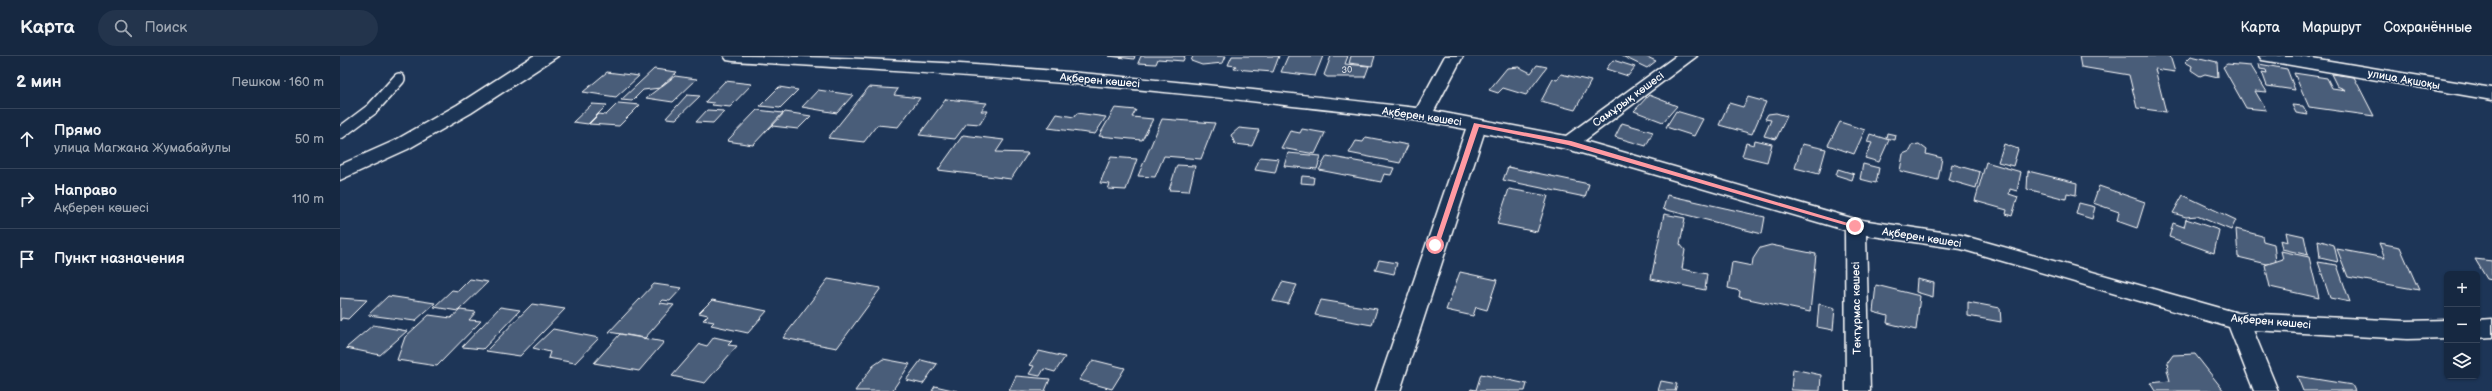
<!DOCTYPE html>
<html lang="ru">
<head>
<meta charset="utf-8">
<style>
  body { margin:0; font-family:"Balsamiq Sans",sans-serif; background:#23344c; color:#f1f3f6 }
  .controls { position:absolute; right:12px; bottom:12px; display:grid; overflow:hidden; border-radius:6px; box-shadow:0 1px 3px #0004 }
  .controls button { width:36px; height:36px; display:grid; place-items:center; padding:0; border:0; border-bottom:1px solid #35445a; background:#162841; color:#f1f3f6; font:20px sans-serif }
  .stop { position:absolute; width:12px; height:12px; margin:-9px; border:3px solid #ff9aa2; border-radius:50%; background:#fff }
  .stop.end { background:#ff9aa2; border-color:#fff; box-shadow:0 1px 4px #0008 }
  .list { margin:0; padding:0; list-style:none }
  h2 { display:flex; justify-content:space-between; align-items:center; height:52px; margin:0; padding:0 16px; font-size:17px }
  h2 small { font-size:13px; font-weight:400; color:#9ea6b1 }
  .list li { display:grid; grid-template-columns:26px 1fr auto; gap:12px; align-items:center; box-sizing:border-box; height:60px; padding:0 16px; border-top:1px solid #35445a }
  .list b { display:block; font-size:15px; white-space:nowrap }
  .list p { margin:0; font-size:13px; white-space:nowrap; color:#9ea6b1 }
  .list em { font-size:13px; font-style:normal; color:#9ea6b1 }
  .icon { flex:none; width:22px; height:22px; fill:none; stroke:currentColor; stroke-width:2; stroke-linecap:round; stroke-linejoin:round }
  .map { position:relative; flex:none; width:2152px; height:335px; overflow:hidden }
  header { display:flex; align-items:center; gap:24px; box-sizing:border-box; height:56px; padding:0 20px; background:#162841; border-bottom:1px solid #35445a }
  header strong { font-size:19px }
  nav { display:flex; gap:22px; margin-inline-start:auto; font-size:14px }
  .search { width:280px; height:36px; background:#23344c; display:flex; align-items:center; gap:10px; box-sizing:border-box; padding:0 14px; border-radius:22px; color:#9ea6b1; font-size:15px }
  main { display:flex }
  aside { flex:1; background:#162841 }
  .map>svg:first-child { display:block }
  .building { fill:#4a5d79; stroke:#fff }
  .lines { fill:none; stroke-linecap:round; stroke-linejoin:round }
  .service-casing { stroke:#fff; stroke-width:14 }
  .minor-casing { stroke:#fff; stroke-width:3 }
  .service { stroke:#1d3557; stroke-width:11 }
  .minor { fill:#1d3557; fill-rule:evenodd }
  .route { fill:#ff9aa2 }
  .labels { text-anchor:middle; stroke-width:3; stroke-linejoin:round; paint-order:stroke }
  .number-label { font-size:9px; fill:#d2d6de }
  .street-label { font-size:11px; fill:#fff; stroke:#1d3557 }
</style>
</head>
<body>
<header>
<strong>Карта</strong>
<div class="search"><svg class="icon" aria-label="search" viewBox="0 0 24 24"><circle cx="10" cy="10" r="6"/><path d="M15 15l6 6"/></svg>Поиск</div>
<nav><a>Карта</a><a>Маршрут</a><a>Сохранённые</a></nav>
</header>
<main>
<aside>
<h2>2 мин<small>Пешком · 160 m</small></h2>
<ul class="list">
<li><svg class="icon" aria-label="ahead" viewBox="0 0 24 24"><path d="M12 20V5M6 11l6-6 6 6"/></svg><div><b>Прямо</b><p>улица Магжана Жумабайулы</p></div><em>50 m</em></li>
<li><svg class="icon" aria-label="right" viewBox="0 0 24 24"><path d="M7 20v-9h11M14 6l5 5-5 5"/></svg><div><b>Направо</b><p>Ақберен көшесі</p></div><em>110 m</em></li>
<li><svg class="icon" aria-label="arrive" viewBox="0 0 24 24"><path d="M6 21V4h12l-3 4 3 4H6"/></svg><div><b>Пункт назначения</b></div></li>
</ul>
</aside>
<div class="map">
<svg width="2152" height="335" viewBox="0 0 2152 335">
  <rect width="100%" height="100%" fill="#1d3557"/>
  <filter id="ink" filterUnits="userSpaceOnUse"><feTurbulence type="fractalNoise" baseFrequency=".025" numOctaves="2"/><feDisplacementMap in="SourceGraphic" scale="8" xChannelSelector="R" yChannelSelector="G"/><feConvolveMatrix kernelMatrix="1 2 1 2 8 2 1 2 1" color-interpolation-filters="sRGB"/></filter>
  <g filter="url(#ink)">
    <g class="building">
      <path d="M768,0H795L794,3Z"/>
      <path d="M801,0H845L843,5L818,3L816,8L798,7Z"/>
      <path d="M853,0H886L883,7L862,9L851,5Z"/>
      <path d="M892,0H939L933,16L894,13L896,10L888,9Z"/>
      <path d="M948,0H983L975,20L941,16Z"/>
      <path d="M991,0H1008L1005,8L1029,10L1025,21H987L984,19Z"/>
      <path d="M1011,0H1035L1032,10L1009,7Z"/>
      <path d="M1282,0H1305L1316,5L1307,12Z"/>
      <path d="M1739,0H1830L1835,16L1815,13L1826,56L1797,52L1789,19L1741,11Z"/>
      <path d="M1851,0L1877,6L1878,21L1865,18L1860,20L1851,14L1852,10L1845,6Z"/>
      <path d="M1273,4L1295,11L1288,20L1266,13Z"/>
      <path d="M1887,8L1911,10L1927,36L1915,35L1926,54L1906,52L1883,11Z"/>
      <path d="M1919,8L1947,13L1955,34L1927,30L1922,16L1927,17L1926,14L1920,13Z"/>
      <path d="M1197,9L1207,11L1186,39L1163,32L1158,37L1149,34L1167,12L1179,11L1191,17Z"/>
      <path d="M314,13L337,16L320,32L303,34L292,45L281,44Z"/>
      <path d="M267,16L299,20L276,41L243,36Z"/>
      <path d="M1954,17L1987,22L1992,32L2006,34L1997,30L1991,18L2014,21L2034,60L1969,51Z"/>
      <path d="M1221,18L1251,25L1235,54L1201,45L1213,23L1217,24Z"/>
      <path d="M335,20L357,23L333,46L306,42Z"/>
      <path d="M385,25L412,28L390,51L372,49L374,47L365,46Z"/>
      <path d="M439,31L458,34L440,52L420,50Z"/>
      <path d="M529,31L558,33L554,39L580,42L558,71L537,69L524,86L488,82Z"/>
      <path d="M478,34L513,39L497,57L462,51Z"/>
      <path d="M347,39L360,40L336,63L326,62Z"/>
      <path d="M1309,39L1337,50L1323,66L1294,55Z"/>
      <path d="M1408,41L1426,46L1412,78L1379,69L1389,47L1403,51Z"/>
      <path d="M606,43L647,47L641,55H648L640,68L627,67L615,83L579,79Z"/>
      <path d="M278,47L300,49L279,70L249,68L259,58L266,59Z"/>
      <path d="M252,48L267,49L248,68L233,66Z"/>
      <path d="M1952,49L1963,50L1968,59L1956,57Z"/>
      <path d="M775,52L796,54L792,61L813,63L802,84L759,80Z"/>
      <path d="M367,54L384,55L373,67L356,66Z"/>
      <path d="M417,54L443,57L413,89L387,85Z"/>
      <path d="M1336,55L1363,63L1354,80L1326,71Z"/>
      <path d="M445,56L471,60L458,73L432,70Z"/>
      <path d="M737,57L766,61L755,78L708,72L717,58L734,61Z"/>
      <path d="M1436,57L1447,60L1436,83L1424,80L1431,64L1425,63L1428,58Z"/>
      <path d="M822,63L875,67L861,103L824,100L815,121L798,120Z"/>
      <path d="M1500,66L1525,74L1514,98L1488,89Z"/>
      <path d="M1282,67L1313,76L1306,90L1275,81Z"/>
      <path d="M899,72L919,74L912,90L895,88L891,79Z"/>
      <path d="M962,73L985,77L975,98L941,92L950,75L960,77Z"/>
      <path d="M1547,77L1556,79L1555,84L1546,82Z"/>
      <path d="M1530,78L1549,84L1539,106L1525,102L1532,87L1527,86Z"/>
      <path d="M623,79L664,84L656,96L688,97L671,123L598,114Z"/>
      <path d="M1026,81L1068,89L1060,107L1009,97L1016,85L1023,86Z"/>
      <path d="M1415,84L1432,88L1427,106L1402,100L1406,87L1414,89Z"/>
      <path d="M1462,88L1486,93L1479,118L1455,112Z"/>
      <path d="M1579,88L1587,94L1586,98L1602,102L1598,124L1560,115L1563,98L1570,95L1573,89Z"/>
      <path d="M1664,88L1678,93L1673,110L1658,106Z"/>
      <path d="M948,97L981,100L977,113L944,110Z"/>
      <path d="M987,100L1054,112L1051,119L1044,118L1041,126L979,114Z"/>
      <path d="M771,101L797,103L786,134L768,133L770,128L760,127Z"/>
      <path d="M920,101L939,103L935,117L915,114Z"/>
      <path d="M1646,106L1681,116L1677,135L1670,133L1669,138L1678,141L1672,160L1666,158L1667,154L1635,145Z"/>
      <path d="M1523,108L1539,112L1536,127L1520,123Z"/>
      <path d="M1612,108L1640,116L1636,132L1608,124Z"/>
      <path d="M837,109L855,110L849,135L829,134Z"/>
      <path d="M1168,111L1249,128L1245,141L1163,124Z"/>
      <path d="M1498,113L1514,118L1512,124L1496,119Z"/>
      <path d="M1688,115L1737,127L1736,139L1727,137L1726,143L1687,133Z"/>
      <path d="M962,120L974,121L973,128L961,127Z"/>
      <path d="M1759,130L1805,146L1797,172L1777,165L1779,156L1753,147Z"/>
      <path d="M1169,133L1208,140L1197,176L1157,168Z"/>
      <path d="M1327,139L1425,161L1422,178L1323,153Z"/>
      <path d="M1843,139L1896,164L1891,174L1857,160L1846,161L1833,157Z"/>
      <path d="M1739,147L1755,151L1752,163L1736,158Z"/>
      <path d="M1324,158L1345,162L1340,188L1345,194L1342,213L1367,218L1365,234L1311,223Z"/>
      <path d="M1846,163L1879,174L1874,197L1829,181L1833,167L1844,171Z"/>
      <path d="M1896,173L1922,180L1923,185L1934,188L1936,206L1927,208L1898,201Z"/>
      <path d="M1946,176L1964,180L1968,199L1942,193L1940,184L1948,186Z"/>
      <path d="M1978,184L1994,189L1998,206L1980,202Z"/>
      <path d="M2039,187L2060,191L2079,234L2008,221L1997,193L2045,202Z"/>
      <path d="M1431,189L1476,198L1470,256L1399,241L1400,235L1388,232L1392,206L1412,210L1413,203L1420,192Z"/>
      <path d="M1941,195L1969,201L1979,242L1930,231L1925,209L1943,203Z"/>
      <path d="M2135,203L2152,205V224L2147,223Z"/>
      <path d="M1039,204L1057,207L1054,218L1035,214Z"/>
      <path d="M1978,206L1997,209L2010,246L1990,242Z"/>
      <path d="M1120,216L1157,224L1147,254L1136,251L1133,260L1106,254Z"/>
      <path d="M130,223L148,226L118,255L94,251L112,234L118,235Z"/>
      <path d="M488,223L541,232L497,292L443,282Z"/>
      <path d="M1577,223L1594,227L1593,241L1576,236Z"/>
      <path d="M942,226L957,229L948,248L933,245Z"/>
      <path d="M314,228L342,232L330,245L323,244L320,247L334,249L305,282L269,276Z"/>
      <path d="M1536,229L1580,240L1576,274L1547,267L1548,260L1533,256Z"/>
      <path d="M48,240L95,247L75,265L28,259Z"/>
      <path d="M0,242L27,244L8,263L2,262L0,265Z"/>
      <path d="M372,244L427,255L408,277L371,269L374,266L363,264L368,259L359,257Z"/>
      <path d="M981,244L1037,253L1032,269L975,259Z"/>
      <path d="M1628,246L1660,252L1661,266L1628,260Z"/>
      <path d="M192,248L225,253L180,300L146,295Z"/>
      <path d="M1479,248L1495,252L1493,274L1477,271Z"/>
      <path d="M160,251L180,254L143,293L122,291Z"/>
      <path d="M120,254L136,256L129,264L141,265L97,310L57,304L65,281L89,259L111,262Z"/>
      <path d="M33,269L67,275L40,299L6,292Z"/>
      <path d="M213,273L259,282L235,307L208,302L210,296L193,292Z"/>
      <path d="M280,278L324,286L299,315L254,307Z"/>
      <path d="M374,281L392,285L388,289L397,290L365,327L332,320L360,288L367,290Z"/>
      <path d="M699,295L725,301L715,316L704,313L700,320L689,318L694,310L689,309Z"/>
      <path d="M1855,298L1884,335H1815L1810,327L1830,325L1827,314L1828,306L1833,299Z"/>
      <path d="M543,303L570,308L552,335H515L533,310Z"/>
      <path d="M581,304L597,308L583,328L566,324Z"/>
      <path d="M753,304L785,312L772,333L739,324Z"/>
      <path d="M1453,313L1481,319L1480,335L1451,334Z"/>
      <path d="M1141,318L1187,328L1185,335H1130L1131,333L1136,334Z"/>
      <path d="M676,320L710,323L705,335H669Z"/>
      <path d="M1957,320L2012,329L2015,335H1963Z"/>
      <path d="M1321,325L1337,328L1335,335H1318Z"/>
      <path d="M595,330L617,335H592Z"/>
    </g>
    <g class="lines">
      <defs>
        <path id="service" d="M0,77L32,53L59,23"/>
        <g id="minor">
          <path d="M193,0H218L131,57L68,93L0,124V109L54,85L117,49Z"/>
          <path d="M384,0C616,0 847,26 1077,52L1105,0H1123L1094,55L1226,80L1336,0H1357L1244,85L1515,163L1621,179L1898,257L2067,265L2107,264V282L2067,283L1913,274L1938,335H1914L1889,271L1621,193L1526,179L1530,335H1506L1505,174L1227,93L1144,77L1060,335H1036L1126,73C1061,60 994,55 928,47C750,26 572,16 393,5L387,4Z"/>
          <path d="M1919,0H1960L2152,32V44L1928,5L1922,4Z"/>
          <path d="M2152,263V281L2137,282V264Z"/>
        </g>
      </defs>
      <use href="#service" class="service-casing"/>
      <use href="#minor" class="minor-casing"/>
      <use href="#service" class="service"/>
      <use href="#minor" class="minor"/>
    </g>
  </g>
  <path class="route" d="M1134,67L1231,85L1518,170L1515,172L1228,89L1139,71L1099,189L1093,191Z"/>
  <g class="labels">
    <g class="number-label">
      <text x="1007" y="17">30</text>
    </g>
    <g class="street-label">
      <text transform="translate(2064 23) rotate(10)" y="4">улица Ақшоқы</text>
      <text transform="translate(760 24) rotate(5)" y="4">Ақберен көшесі</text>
      <text transform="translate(1288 43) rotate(-36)" y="4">Самұрық көшесі</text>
      <text transform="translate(1082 60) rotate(8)" y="4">Ақберен көшесі</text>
      <text transform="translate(1582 181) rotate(9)" y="4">Ақберен көшесі</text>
      <text transform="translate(1516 252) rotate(-91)" y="4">Тектұрмас көшесі</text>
      <text transform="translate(1931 265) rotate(5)" y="4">Ақберен көшесі</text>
    </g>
  </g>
</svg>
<div class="controls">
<button>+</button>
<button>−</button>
<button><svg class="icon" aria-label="layers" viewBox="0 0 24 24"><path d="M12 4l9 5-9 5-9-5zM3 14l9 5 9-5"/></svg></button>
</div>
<div class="stop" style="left:1095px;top:189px"></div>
<div class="stop end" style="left:1515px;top:170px"></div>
</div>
</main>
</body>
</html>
